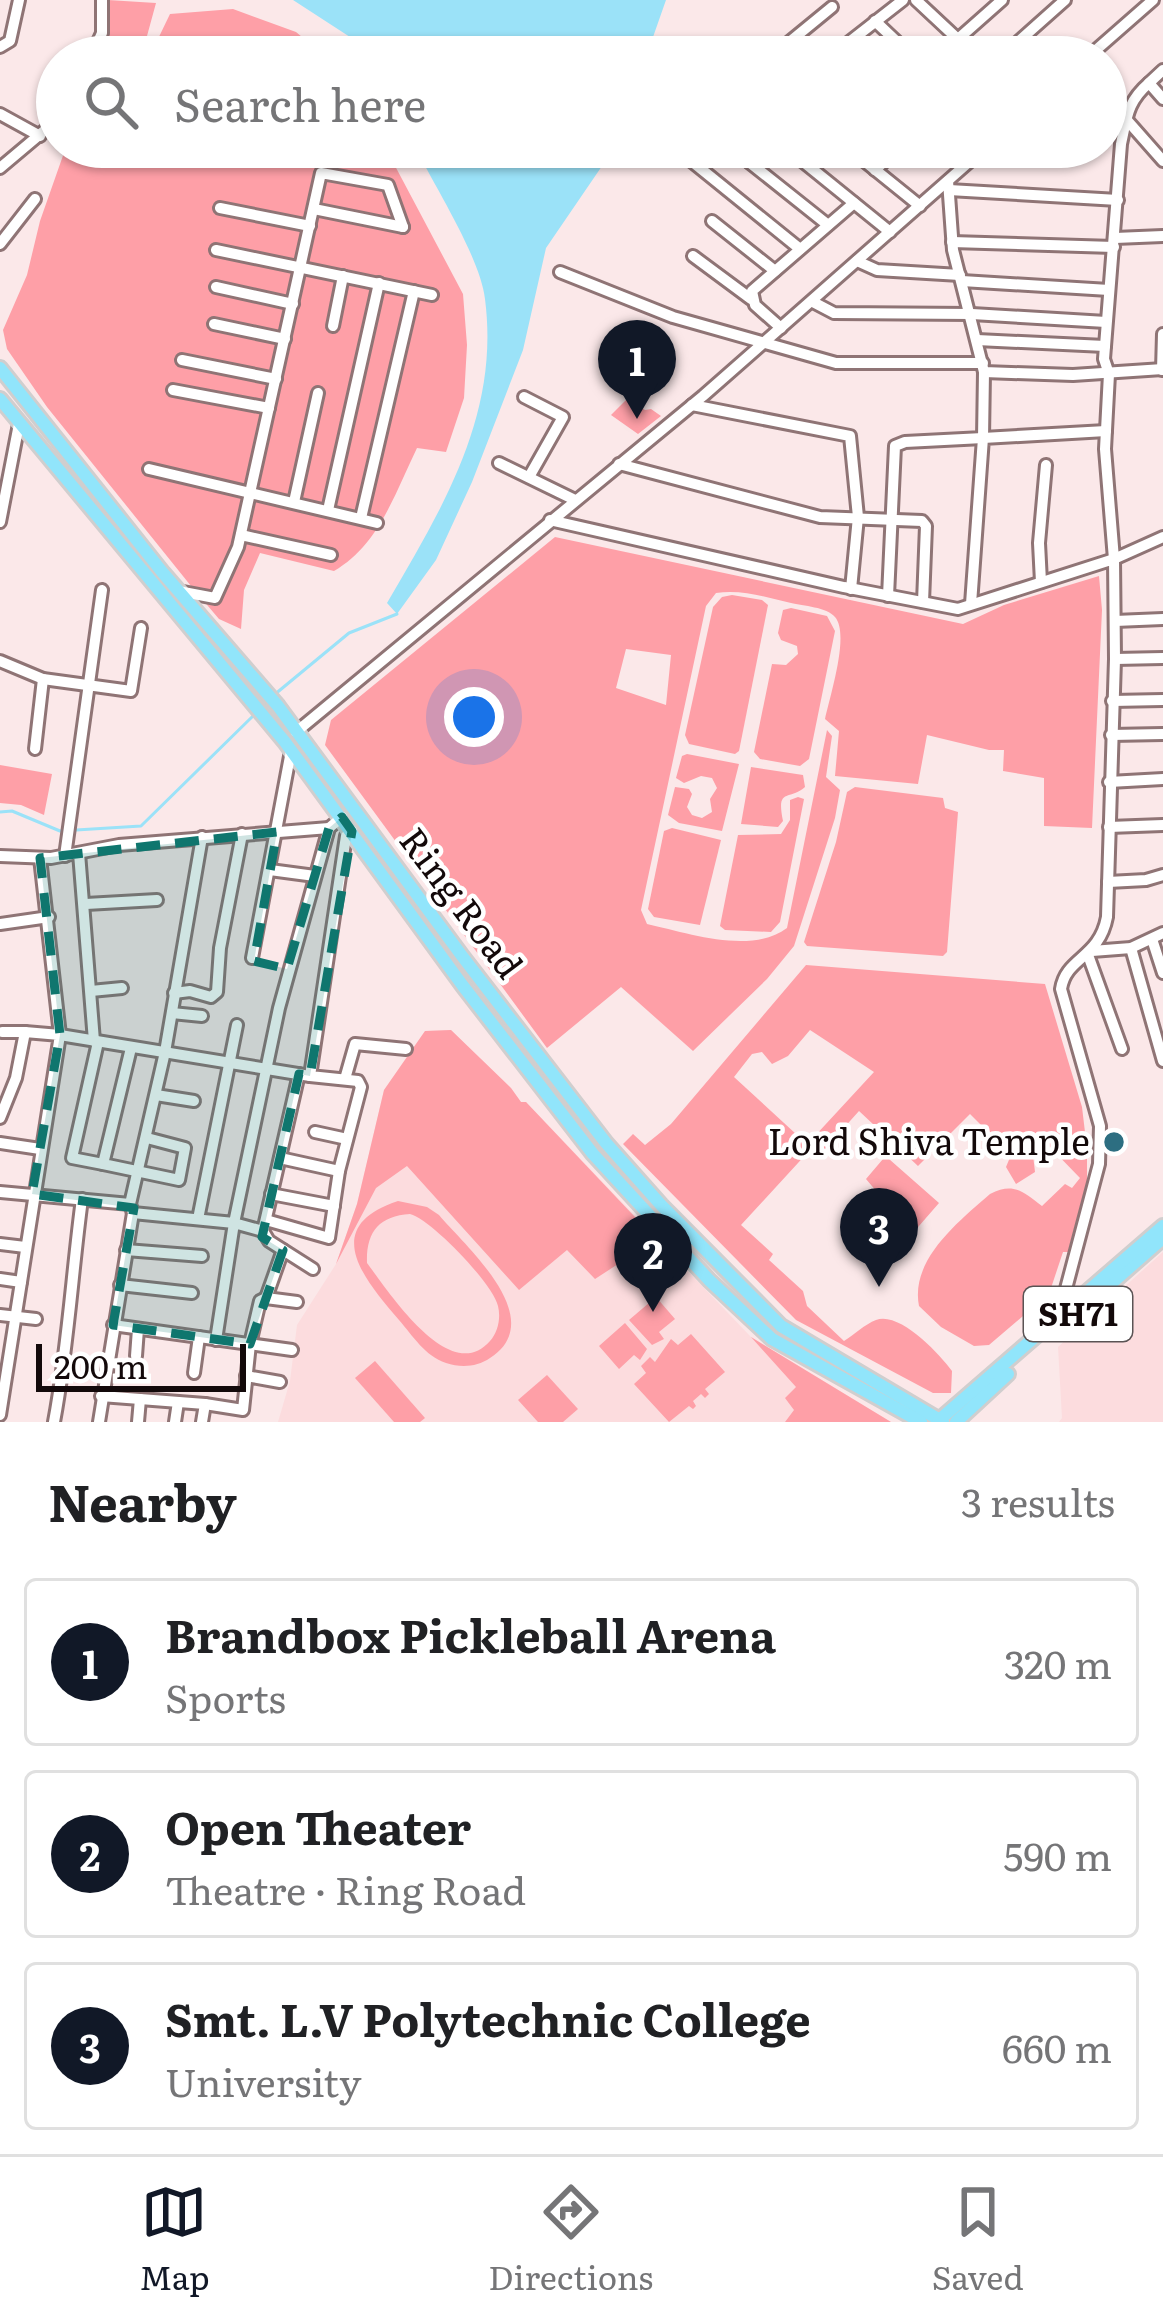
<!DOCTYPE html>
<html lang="en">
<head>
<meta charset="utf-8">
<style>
  body { margin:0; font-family:Literata,serif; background:#f6f6f6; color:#202124 }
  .scale { position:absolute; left:36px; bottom:30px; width:210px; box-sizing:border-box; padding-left:12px; border:6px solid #13090a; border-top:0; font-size:33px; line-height:42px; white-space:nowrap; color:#13090a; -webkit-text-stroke:9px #fff; paint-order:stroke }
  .you { position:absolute; left:474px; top:717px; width:42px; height:42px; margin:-30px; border:9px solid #fff; border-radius:50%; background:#1a73e8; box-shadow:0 0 0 18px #1a73e833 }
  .badge { display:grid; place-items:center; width:78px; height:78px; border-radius:50%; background:#111827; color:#fff; font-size:39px; font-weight:700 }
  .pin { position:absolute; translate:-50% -99px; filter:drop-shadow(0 3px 6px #0008) }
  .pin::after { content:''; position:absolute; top:63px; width:42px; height:36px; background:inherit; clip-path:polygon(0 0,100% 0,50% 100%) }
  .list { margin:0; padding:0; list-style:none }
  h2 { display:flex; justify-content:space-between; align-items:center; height:156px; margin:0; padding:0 48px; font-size:51px }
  h2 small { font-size:39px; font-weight:400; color:#757577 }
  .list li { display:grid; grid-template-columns:78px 1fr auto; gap:36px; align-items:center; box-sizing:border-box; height:168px; margin:0 24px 24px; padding:0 24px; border:3px solid #e0e0e0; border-radius:12px }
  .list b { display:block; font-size:45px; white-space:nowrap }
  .list p { margin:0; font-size:39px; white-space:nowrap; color:#757577 }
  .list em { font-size:39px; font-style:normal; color:#757577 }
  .icon { flex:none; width:66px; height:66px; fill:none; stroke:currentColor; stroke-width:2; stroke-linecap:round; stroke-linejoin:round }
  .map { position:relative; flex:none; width:1163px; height:1422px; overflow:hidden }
  .search { position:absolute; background:#fff; box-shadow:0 3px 9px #0004; left:36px; right:36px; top:36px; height:132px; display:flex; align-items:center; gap:30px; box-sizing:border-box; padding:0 42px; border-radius:66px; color:#757577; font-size:45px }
  .sheet { height:732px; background:#fff }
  nav { display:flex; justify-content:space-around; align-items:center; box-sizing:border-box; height:168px; border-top:3px solid #e0e0e0; background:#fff; font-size:33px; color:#757577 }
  nav a { display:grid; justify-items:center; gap:6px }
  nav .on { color:#111827 }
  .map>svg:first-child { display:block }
  .built { fill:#fcdcde }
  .green { fill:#fe9fa7; fill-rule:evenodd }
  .water { fill:#9be2f8 }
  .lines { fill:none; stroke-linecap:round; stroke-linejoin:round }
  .stream { stroke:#9be2f8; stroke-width:3 }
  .minor-casing { stroke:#8f7475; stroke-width:16 }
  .major-casing { stroke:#d0cece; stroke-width:18 }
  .minor { stroke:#fff; stroke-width:10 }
  .major { stroke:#91e5fb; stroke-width:12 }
  .marked { fill:#0f766e; fill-opacity:0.2; stroke:#0f766e; stroke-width:9; stroke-dasharray:24 15; stroke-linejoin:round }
  .poi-dot { fill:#2d6e81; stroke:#fff; stroke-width:4.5 }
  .labels { text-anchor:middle; stroke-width:9; stroke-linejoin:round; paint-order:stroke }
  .shield { fill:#fff; stroke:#5a5354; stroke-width:3 }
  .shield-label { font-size:33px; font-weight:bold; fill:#13090a }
  .street-label { font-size:36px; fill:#13090a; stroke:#fff }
  .poi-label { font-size:36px; fill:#13090a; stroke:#fff; text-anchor:end }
</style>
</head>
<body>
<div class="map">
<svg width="1163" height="1422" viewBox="0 0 1163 1422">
  <rect width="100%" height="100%" fill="#fbe8e9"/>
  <g class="built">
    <path d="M451,1030L511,1088L521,1102H526L751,1337L891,1422H278L290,1381L297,1325L336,1264L357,1204L384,1090L425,1031Z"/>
    <path d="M1163,1252V1422H1059L1062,1418L1058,1347Z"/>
  </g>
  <g class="green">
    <path d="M108,0L156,3L147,36L125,57H95L108,28Z"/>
    <path d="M233,9L296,32L326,57H139L156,43L170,14Z"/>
    <path d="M66,147H385L463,294L467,345L464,398L446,452L417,448C395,493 379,545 334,571L260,553L244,590L241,629L219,619L191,586L47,407L7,349L3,330L27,275L40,221Z"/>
    <path d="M627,399L645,410L651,409L661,416L638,434L611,415Z"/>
    <path d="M555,537L963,624L1004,605L1099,576L1102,610L1092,828L1044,826V778L1003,771L1004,750H989L927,735L918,784L835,776L839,731L825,719C830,696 850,634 835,617C827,607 803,606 791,603C766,597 741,589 716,593L706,606L641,910L647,924C688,933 751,955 787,928L827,730L832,736L826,777L840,790L835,818L794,946L767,979L693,1051L621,987L547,1048L325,745L331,720ZM626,649L671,655L666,705L616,688Z"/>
    <path d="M732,595L762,600L768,605L739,751L735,754L689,744L685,735L713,607L722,597Z"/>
    <path d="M791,608L827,616L835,631L809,759L800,766L760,759L754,752L772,664L786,665L798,654L797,646L781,640L778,633L783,610Z"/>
    <path d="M687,754L739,764L722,831L679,823L668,815L675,787L689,789L692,794L687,807L692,815L702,818L712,812L710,799L717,788L712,778L701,776L684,783L676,778L682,756Z"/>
    <path d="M0,765L52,774L44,815L21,805L0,803Z"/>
    <path d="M751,767L803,775L805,787C789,801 776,787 783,821L778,827L741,824Z"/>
    <path d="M855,787L943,798L945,808L958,812L947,952L943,956L807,946L804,942L836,842L847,792Z"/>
    <path d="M798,797L804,799L780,922L771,932L725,930L720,926L738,835L781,834L790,820V800Z"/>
    <path d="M672,828L721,840L700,925L654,917L648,909L664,831Z"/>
    <path d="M806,965L1045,984L1082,1107L1087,1149V1181L1068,1252H1063L1049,1294L989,1345L974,1346L941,1327L919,1306C910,1260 958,1222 990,1194C1013,1182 1023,1191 1042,1206L1065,1184L1072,1188L1080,1178L1048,1145L1033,1155L1035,1172L1016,1184L1006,1167L1011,1155L970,1114L918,1166L859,1111L825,1149L813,1138L874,1072L810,1030L788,1056L772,1064L762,1052L752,1054L734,1077L809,1146V1151L741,1225L773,1254L769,1260L803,1291L807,1306L844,1341C854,1335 865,1324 876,1320C899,1311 939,1353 952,1371L951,1393H933L796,1320L623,1144L633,1134L645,1145L671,1124Z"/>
    <path d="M451,1030L511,1088L521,1102H526L652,1235L635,1253L595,1279L567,1250L519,1290L407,1166L376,1188L336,1264L357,1204L384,1090L425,1031Z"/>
    <path d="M883,1159H889L939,1203L912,1234L914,1241L908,1246L882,1222L893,1211L866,1179Z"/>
    <path d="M398,1201L427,1207L439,1215C466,1247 550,1319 490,1358C477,1367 461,1368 446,1363C425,1356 413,1336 399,1320C364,1279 319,1227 398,1201ZM410,1214C432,1220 493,1284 498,1306C501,1318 498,1332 490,1341C450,1387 389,1292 367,1263C366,1232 379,1216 410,1214Z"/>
    <path d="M656,1297L675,1319L659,1332L664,1339L652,1345L629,1320Z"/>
    <path d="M625,1323L647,1349L640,1360L634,1355L619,1369L599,1346Z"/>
    <path d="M691,1334L725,1372L705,1389L709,1394L705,1398L701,1394L693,1401L696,1406L693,1409L689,1406L669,1422L634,1384L646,1373L641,1366L650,1357L655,1362L671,1339L678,1345Z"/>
    <path d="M751,1337L891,1422H785L794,1410L785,1398L796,1387Z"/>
    <path d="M375,1361L425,1418L420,1422H394L355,1378Z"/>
    <path d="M547,1375L578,1409L563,1422H538L518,1400Z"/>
  </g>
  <g class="water">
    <path d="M293,0H666L646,57H362L350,37Z"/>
    <path d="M415,147H615L546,248L523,350L472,482L436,560L397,614L387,603C443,507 500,415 485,299C480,257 435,187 415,147Z"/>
  </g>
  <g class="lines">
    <g class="stream">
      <path d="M274,695L349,633L397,614"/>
      <path d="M0,812L12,811L60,831L141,826L254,715"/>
    </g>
    <defs>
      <g id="minor">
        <path d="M916,0L977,57"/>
        <path d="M875,21L913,57"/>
        <path d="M958,39L1002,0"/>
        <path d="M0,47L10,41L19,0"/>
        <path d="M91,57L102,33V0"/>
        <path d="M771,57L832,7"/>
        <path d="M830,57L903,0"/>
        <path d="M884,57L900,45"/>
        <path d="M1001,57L1065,0"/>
        <path d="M1088,57L1153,0"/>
        <path d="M1163,70L1149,83L1163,99"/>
        <path d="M1149,83C1127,102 1127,117 1121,144L1104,359L1109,374L1105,449L1114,559L1163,537"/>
        <path d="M0,114L40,136"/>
        <path d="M1126,119L1163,161"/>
        <path d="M674,147L800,249"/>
        <path d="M730,147L828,225"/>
        <path d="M785,147L890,232"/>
        <path d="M847,147L920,206"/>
        <path d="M690,160L708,147"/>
        <path d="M749,162L769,147"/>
        <path d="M0,168L57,120"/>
        <path d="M875,170L900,147"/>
        <path d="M948,181L953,250L984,372L1073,375L1163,369"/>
        <path d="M949,190L1118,200"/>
        <path d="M220,208L310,226"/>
        <path d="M314,209L403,227"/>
        <path d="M712,221L775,271"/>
        <path d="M1115,238L1163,236"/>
        <path d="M952,242L1114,247"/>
        <path d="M0,244L35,199"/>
        <path d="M216,250L432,295"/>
        <path d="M693,256L751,299"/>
        <path d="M857,261L877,270L960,275"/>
        <path d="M560,272L673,317L836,363H983"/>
        <path d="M962,281L1109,290"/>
        <path d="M216,287L293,304"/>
        <path d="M813,302L834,313L972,314L1106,322"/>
        <path d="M214,324L285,339"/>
        <path d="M333,326L343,276"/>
        <path d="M781,328L755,305L752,291L854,203"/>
        <path d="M977,340L1105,346"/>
        <path d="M182,360L276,379"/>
        <path d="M1162,370L1163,334"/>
        <path d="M173,390L269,408"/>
        <path d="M524,397L563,417L529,477"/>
        <path d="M692,405L850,436L858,517L851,589"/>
        <path d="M499,463L575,500"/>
        <path d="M619,464L820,517L922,521L926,526L923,602"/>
        <path d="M149,469L377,523"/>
        <path d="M294,502L318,393"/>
        <path d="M328,510L379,283"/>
        <path d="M361,518L414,291"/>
        <path d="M550,520L844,587L958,609L1114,559L1115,659L1107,917C1099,959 1066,957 1061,989L1100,1126L1099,1164L1058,1319"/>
        <path d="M0,522L19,424"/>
        <path d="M241,535L331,555"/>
        <path d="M1041,582L1039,543L1046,465"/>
        <path d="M178,591L215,598L238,547L321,173L388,185L403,227"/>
        <path d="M888,596L895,446L905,442L983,438L984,372"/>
        <path d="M971,604L983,438L1106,431"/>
        <path d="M1115,621L1163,619"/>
        <path d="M1115,659L1163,658"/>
        <path d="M0,661L43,679L131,691L141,628"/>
        <path d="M1112,701L1163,700"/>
        <path d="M296,732L703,396L986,147"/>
        <path d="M1111,735L1163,734"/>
        <path d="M35,749L43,679"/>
        <path d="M1109,782L1163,779"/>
        <path d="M1109,827L1163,825"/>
        <path d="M79,853L94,1041"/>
        <path d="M0,856L51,858L119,845L329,828"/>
        <path d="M65,856L102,590"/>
        <path d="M40,858L60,1035L310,1076"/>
        <path d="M270,870L315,876"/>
        <path d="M1108,882L1146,880L1163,875"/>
        <path d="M86,904L157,900"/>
        <path d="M0,924L49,917"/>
        <path d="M1152,939L1163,973"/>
        <path d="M1131,948L1163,1061"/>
        <path d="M1092,951L1131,948L1163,933"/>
        <path d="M1088,955L1122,1049"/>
        <path d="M252,958L291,751"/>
        <path d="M91,991L122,988"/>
        <path d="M174,993L190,991L211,997L217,992L220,948L242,834"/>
        <path d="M172,1013L202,1016"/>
        <path d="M2,1032H25"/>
        <path d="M98,1042L72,1158L103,1164"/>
        <path d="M131,1048L103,1164L179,1180L185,1148L147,1138"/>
        <path d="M299,1074L263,1231L269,1241L313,1269"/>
        <path d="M345,1079L355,1044L406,1049"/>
        <path d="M156,1095L194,1101"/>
        <path d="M0,1118L16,1078L25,1032L60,1035L0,1415"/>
        <path d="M315,1132L347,1139"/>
        <path d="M0,1143L40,1149"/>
        <path d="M280,1158L339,1171"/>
        <path d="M0,1192L130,1204"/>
        <path d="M271,1194L334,1206"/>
        <path d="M133,1213L130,1204L165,1052L202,837"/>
        <path d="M198,1219L237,1025"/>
        <path d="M266,1220L329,1238L339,1171L361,1087L358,1081L310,1076L346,836L352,831"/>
        <path d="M0,1244L25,1247"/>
        <path d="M126,1250L202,1256"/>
        <path d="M0,1279L21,1282"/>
        <path d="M120,1285L192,1293"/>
        <path d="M266,1298L283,1250"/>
        <path d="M0,1315L36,1319"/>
        <path d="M113,1325L292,1350"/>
        <path d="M216,1340L234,1223L263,1231"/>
        <path d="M136,1356L138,1329"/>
        <path d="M194,1373L199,1337"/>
        <path d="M246,1376L280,1382"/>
        <path d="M101,1396L205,1404L243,1410L250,1344L260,1301L266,1298L297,1302"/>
        <path d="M54,1422C68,1348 72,1273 82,1199"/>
        <path d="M99,1422L133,1213L234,1223L279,1008L329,828L342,817"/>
        <path d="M138,1422L140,1399"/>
        <path d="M175,1422L178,1402"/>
        <path d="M202,1422L205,1404"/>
      </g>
      <g id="major">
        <path d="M0,368L163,573L278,706L462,956L606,1143L661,1205L781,1326L943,1422"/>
        <path d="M0,399L285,742L463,986L593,1154L709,1280L772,1339L921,1422"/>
        <path d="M1055,1333L1163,1238"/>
        <path d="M938,1421L1163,1226"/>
        <path d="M956,1422L1008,1374"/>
      </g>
    </defs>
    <use href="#minor" class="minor-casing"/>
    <use href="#major" class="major-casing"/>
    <use href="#minor" class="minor"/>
    <use href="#major" class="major"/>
  </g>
  <path class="marked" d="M342,817L352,831L310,1076L299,1074L262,1237L283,1250L250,1344L113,1325L134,1208L32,1194L60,1035L40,858L277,832L254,961L287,969L329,828Z"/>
  <circle class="poi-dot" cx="1114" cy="1142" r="12"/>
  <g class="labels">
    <rect class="shield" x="1024" y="1287" width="108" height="54" rx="9"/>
    <g class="shield-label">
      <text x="1078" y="1326">SH71</text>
    </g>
    <g class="street-label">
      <text transform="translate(461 903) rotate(53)" y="13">Ring Road</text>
    </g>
    <g class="poi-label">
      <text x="1090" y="1155">Lord Shiva Temple</text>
    </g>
  </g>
</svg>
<div class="scale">200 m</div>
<div class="you"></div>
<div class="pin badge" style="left:637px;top:419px">1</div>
<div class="pin badge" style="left:653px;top:1312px">2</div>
<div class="pin badge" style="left:879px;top:1287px">3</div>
<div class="search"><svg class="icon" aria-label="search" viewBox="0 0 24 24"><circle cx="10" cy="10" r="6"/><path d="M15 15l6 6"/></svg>Search here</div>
</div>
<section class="sheet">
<h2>Nearby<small>3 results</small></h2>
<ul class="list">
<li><span class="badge">1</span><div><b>Brandbox Pickleball Arena</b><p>Sports</p></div><em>320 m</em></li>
<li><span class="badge">2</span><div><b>Open Theater</b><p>Theatre · Ring Road</p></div><em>590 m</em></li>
<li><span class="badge">3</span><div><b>Smt. L.V Polytechnic College</b><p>University</p></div><em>660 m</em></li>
</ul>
</section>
<nav>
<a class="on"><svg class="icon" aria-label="map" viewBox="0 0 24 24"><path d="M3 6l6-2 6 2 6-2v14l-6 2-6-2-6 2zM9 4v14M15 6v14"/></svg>Map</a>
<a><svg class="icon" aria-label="directions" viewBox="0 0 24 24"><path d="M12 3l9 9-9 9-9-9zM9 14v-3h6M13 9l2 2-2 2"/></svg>Directions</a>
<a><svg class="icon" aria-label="saved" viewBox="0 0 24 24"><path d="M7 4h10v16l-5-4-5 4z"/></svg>Saved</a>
</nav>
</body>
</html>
